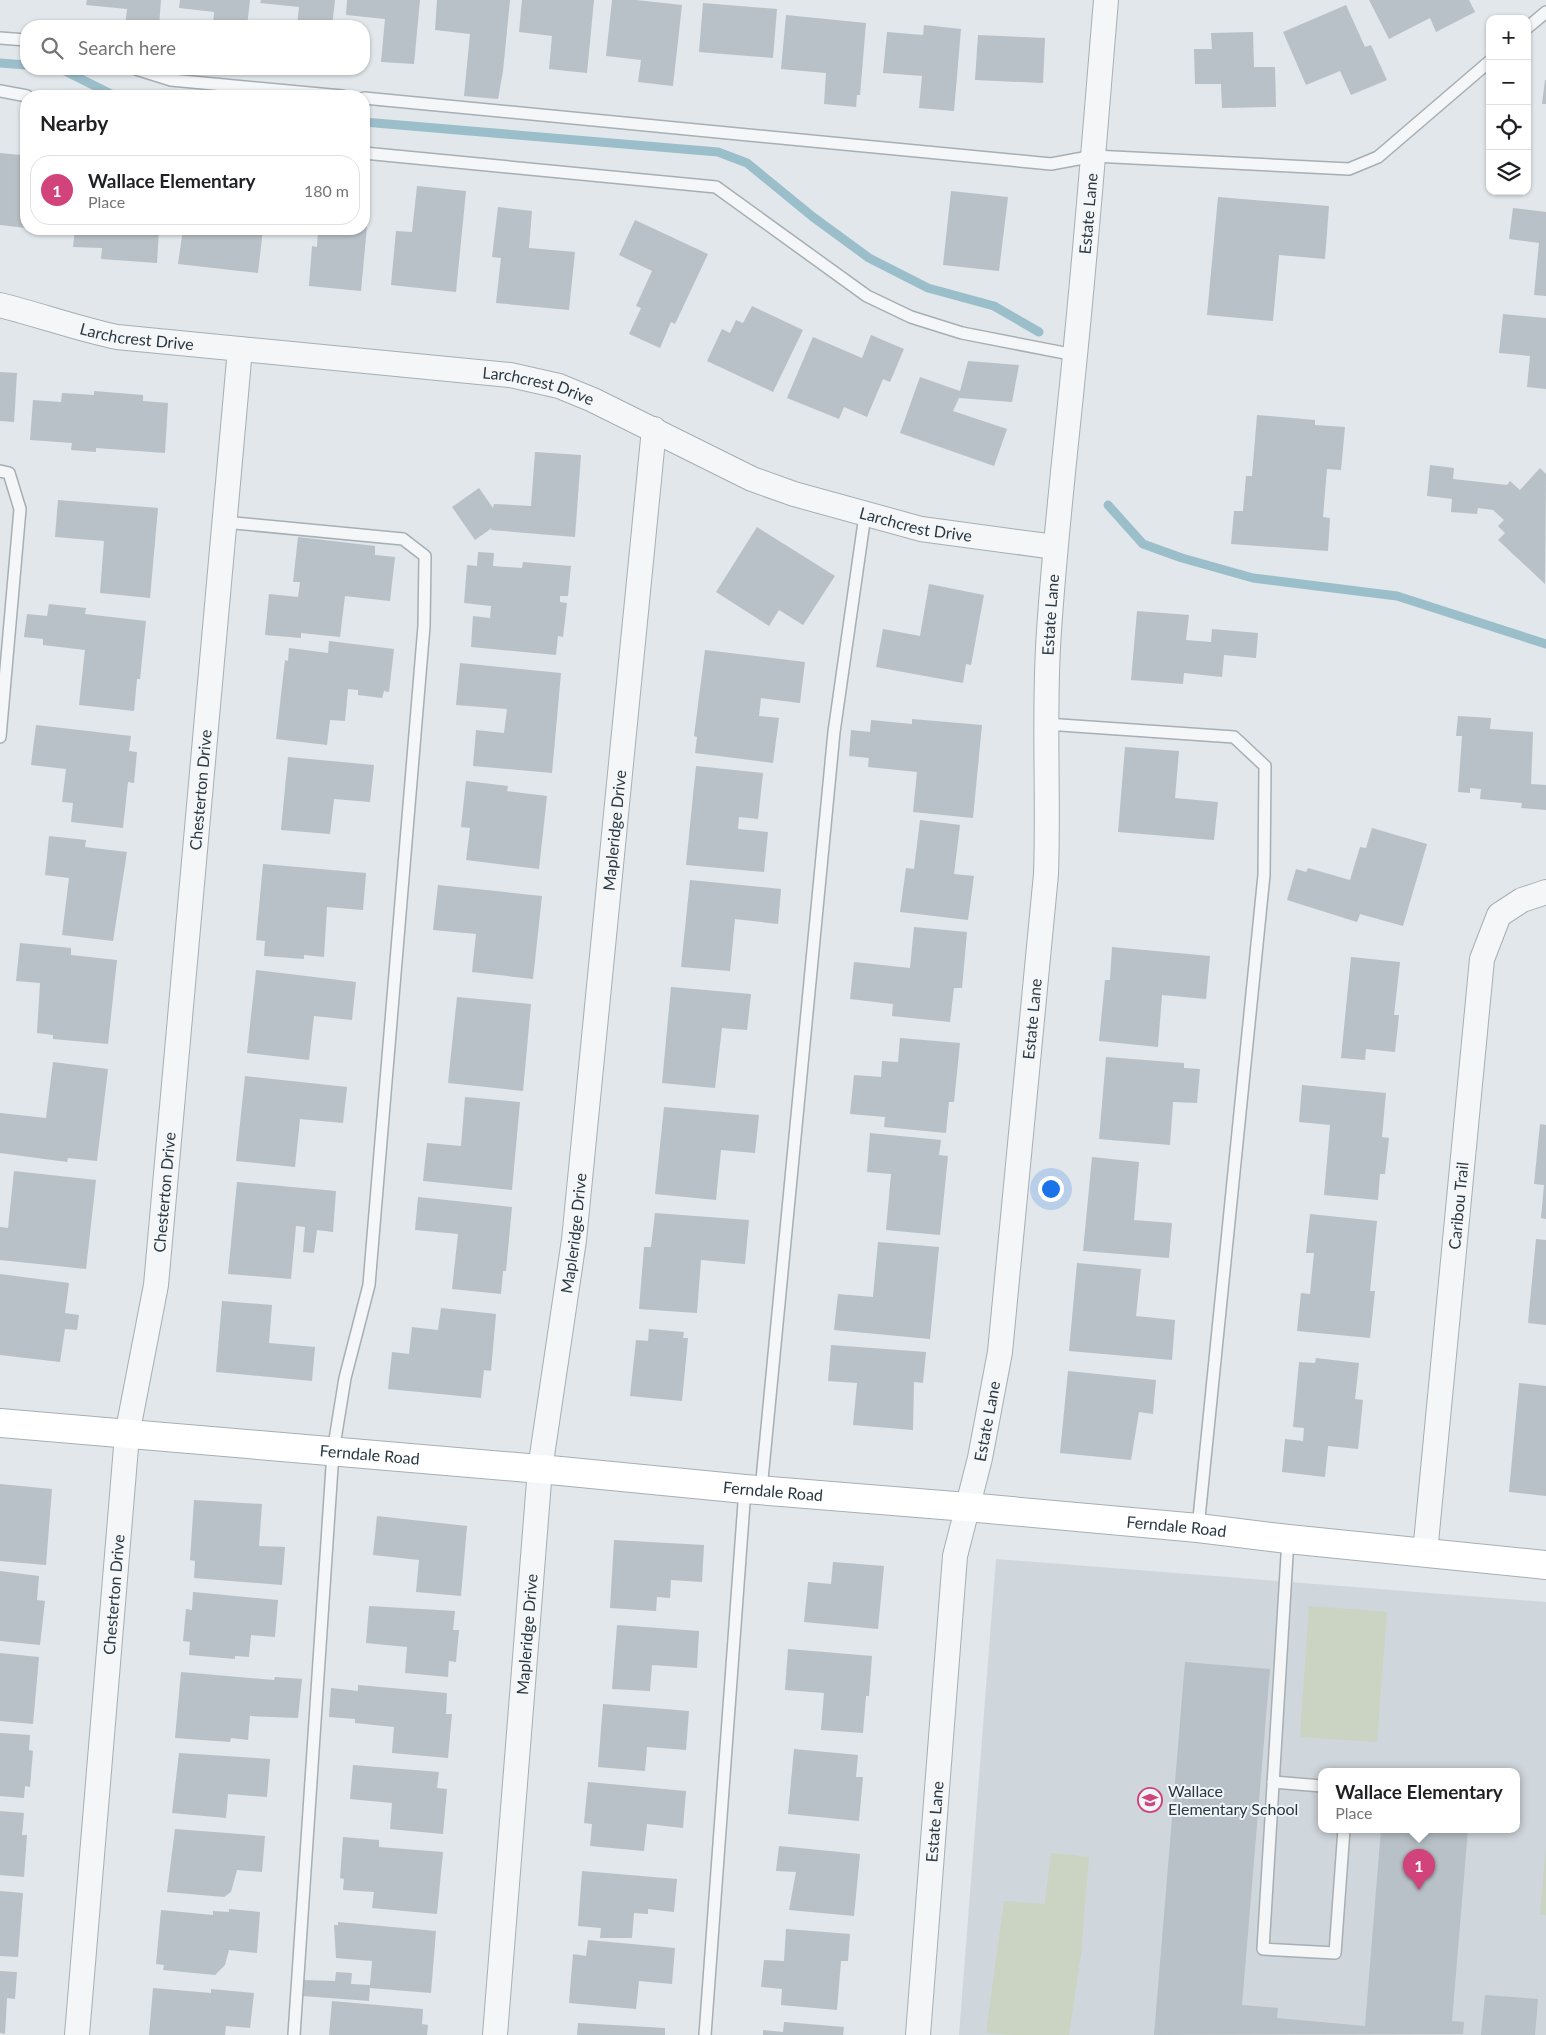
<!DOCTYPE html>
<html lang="en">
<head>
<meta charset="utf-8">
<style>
  body { margin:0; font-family:Lato,sans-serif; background:#f2f2f2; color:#202124 }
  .controls { position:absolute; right:15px; top:15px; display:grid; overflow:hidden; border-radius:10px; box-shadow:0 1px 4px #0004 }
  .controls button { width:45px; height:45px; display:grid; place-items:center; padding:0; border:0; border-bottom:1px solid #e0e0e0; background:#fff; color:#202124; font:25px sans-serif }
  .you { position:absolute; left:1050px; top:1188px; width:18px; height:18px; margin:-12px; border:4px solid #fff; border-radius:50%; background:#1a73e8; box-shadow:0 0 0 8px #1a73e833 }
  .badge { display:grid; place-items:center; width:32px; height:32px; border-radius:50%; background:#d2437c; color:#fff; font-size:16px; font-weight:700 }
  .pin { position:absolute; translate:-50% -41px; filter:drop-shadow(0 1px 2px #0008) }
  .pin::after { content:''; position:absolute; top:26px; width:18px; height:15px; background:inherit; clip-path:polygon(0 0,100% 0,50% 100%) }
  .popup { position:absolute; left:1318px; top:1768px; width:202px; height:65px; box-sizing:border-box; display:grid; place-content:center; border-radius:10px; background:#fff; filter:drop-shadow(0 1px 4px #0005); font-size:16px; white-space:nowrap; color:#757577 }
  .popup b { font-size:19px; color:#202124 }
  .popup::after { content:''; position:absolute; left:50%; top:100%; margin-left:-10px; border:10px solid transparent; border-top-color:#fff }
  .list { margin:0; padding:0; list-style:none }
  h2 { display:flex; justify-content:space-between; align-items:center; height:65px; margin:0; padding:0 20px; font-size:21px }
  h2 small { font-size:16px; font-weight:400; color:#757577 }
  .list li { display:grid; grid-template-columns:32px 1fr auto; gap:15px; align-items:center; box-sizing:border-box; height:70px; margin:0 10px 10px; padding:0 10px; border:1px solid #e0e0e0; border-radius:20px }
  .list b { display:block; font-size:19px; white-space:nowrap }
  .list p { margin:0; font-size:16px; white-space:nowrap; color:#757577 }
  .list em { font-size:16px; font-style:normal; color:#757577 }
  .icon { flex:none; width:28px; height:28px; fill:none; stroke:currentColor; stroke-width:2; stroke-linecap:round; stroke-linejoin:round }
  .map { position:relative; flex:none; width:1546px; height:2035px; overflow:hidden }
  .search { position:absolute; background:#fff; box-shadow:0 1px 4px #0004; left:20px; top:20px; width:350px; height:55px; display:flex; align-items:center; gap:12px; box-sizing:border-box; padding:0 18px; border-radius:20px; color:#757577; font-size:19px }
  .panel { position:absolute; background:#fff; box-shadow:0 1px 4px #0004; left:20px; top:90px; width:350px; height:145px; border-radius:20px }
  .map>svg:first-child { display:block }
  .built { fill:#cfd6dc; fill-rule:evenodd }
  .green { fill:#cbd4c2 }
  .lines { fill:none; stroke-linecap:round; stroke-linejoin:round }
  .stream { stroke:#9bbecb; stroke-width:9 }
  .building { fill:#b8c1c7 }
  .lane-casing { stroke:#a6afb4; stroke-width:14 }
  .street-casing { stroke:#a6afb4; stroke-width:26 }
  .secondary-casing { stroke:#a6afb4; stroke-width:30 }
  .lane { stroke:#f4f6f8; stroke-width:11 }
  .street { stroke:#f4f6f8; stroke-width:24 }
  .secondary { stroke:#fff; stroke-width:28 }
  .labels { text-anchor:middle; stroke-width:4; stroke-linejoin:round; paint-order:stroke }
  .street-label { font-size:16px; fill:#293842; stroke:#f0f5f7 }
  .poi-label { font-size:16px; fill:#293842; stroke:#f0f5f7; text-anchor:start }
</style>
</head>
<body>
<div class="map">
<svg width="1546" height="2035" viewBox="0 0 1546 2035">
  <rect width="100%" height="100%" fill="#e1e7ea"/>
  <path class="built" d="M996,1559L1546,1602V2035H959ZM1322,1771H1516V1829H1322Z"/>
  <g class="green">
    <path d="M1309,1606L1387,1612L1377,1742L1300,1737Z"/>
    <path d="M1546,1847V1915H1540Z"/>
    <path d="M1051,1853L1089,1857L1081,1953L1069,2035H1012L986,2033L1004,1901L1045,1904Z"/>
  </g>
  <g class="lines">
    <g class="stream">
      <path d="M0,63L26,65"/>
      <path d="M61,69L115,96"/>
      <path d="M364,122L718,152L747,163L813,217L869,258L928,288L994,306L1039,332"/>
      <path d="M1108,505L1143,544L1182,558L1253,578L1397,596L1546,644"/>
    </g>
  </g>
  <g class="building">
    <path d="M87,0H161L159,26H125L127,9L86,5Z"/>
    <path d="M180,0H250L247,26H213L214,12L179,8Z"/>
    <path d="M261,0H335L332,26H297L299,7L260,3Z"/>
    <path d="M347,0H420L414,64L381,62L385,19L346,15Z"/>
    <path d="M437,0H510L503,71L498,99L464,96L470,34L435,30Z"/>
    <path d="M522,0H594L587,73L549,69L552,36L519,32Z"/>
    <path d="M612,0H636L682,5L673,86L638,82L641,60L606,56Z"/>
    <path d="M1369,0H1469L1475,12L1436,32L1430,18L1389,39Z"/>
    <path d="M703,3L777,9L773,58L699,52Z"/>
    <path d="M1346,5L1365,47L1371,45L1387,80L1351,95L1340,71L1306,85L1283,32Z"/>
    <path d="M786,15L866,23L860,95H857L856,107L824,104L826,73L781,69Z"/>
    <path d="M924,25L961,29L954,111L919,108L922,76L883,73L887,32L923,35Z"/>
    <path d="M1253,32L1254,67H1275L1276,107L1222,108L1221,84H1195L1194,49H1212L1211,33Z"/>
    <path d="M978,35L1045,38L1043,83L975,80Z"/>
    <path d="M1545,80H1546V104H1542Z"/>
    <path d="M22,139H26V228L0,225V153L21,155Z"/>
    <path d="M417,186L466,191L456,292L391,285L396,231L412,232Z"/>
    <path d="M951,191L1008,197L999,271L943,265Z"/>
    <path d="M364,194H370L361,291L309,286L312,246L317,247L318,229H364Z"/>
    <path d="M1218,197L1329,206L1325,259L1279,255L1273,321L1207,315Z"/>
    <path d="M498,207L532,211L529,248L575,252L569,310L496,303L501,258L492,257Z"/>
    <path d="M1513,208L1546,212V296L1534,295L1539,243L1509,239Z"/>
    <path d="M635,220L708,254L675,324L671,322L660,348L629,334L641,308L636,306L652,271L619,255Z"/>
    <path d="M75,229H159L157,263L101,259L102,248L73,247Z"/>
    <path d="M183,229H263L258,273L178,264Z"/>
    <path d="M752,306L803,330L773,392L707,361L722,329L730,333L736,320L743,323Z"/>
    <path d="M1503,314L1546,318V389L1527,387L1530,356L1499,353Z"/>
    <path d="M871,335L904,349L890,382L883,379L867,417L844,407L839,419L787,398L813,337L862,358Z"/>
    <path d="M968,361L1019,365L1012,402L959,398L953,411L1007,429L994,466L900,433L920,377L960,391Z"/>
    <path d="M0,372L17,373L14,422L0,421Z"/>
    <path d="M94,391L143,395V401L168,403L165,453L96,448V452L71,450L72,443L30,440L33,400L61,402L62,393L94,395Z"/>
    <path d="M1257,415L1315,420V425L1345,427L1341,470L1327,469L1323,517L1330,518L1328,551L1231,544L1234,511H1243L1246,476H1252Z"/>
    <path d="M535,452L581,455L575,537L491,530L492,528L475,540L452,507L479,488L493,508L494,504L531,506Z"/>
    <path d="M1430,465L1454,468L1453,479L1507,485L1510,481L1520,490L1540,468L1546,474L1545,584L1498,540L1505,533L1498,526L1504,520L1493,510L1478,508L1477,514L1451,512L1452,499L1427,496Z"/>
    <path d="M58,500L158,508L150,598L100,593L104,541L55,537Z"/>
    <path d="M757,527L835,576L803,625L779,610L769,626L716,592Z"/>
    <path d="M298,537L375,546V555L395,557L390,601L345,596L340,637L301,633V638L265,635L269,594L298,597L300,582H293Z"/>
    <path d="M478,552L494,553L493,566L522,568L523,562L571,566L568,596H560V602L567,603L563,637L558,636L556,655L471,647L473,616L490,618L491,606L464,603L467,565L477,566Z"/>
    <path d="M929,584L984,595L971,665L966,664L963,683L876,667L883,629L920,636Z"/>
    <path d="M49,604L86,608L85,614L146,621L140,679H137L134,711L79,705L85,650L43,645V639L24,637L27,614L47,616Z"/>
    <path d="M1137,611L1189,615L1186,640L1211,642L1212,629L1258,633L1256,658L1224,655L1222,677L1184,673L1183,684L1131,680Z"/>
    <path d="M329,641L394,649L389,692L384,691L382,698L358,695V690L348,689L345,721L330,720L327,745L276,739L285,660L288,661L289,648L328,653Z"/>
    <path d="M705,650L805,662L800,703L761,698L759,716L779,718L773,763L695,753L697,737L694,736Z"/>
    <path d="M460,663L561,673L552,773L473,766L476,730L504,733L507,709L456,705Z"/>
    <path d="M1458,716L1491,718L1490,729L1533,732L1531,784L1546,785V810L1521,808L1522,803L1480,799L1481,789L1470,788V793L1458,792L1462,736H1456Z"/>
    <path d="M912,719L982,725L973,818L913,812L917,772L868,767L869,758L849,756L851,730L870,732L871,720L912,724Z"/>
    <path d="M36,725L131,736L129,751L137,752L134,783L128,782L123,828L71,822L73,803L62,802L66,769L31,765Z"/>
    <path d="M1125,747L1179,751L1175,798L1218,802L1214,840L1118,832Z"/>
    <path d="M288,757L374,765L370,802L334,799L330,834L281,830Z"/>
    <path d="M696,766L763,773L758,819L739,817L738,829L768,832L764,872L686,865Z"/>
    <path d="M466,781L508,786L507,791L547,796L539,869L466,860L470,828L461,827Z"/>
    <path d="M920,820L960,825L954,874L974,876L968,920L900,912L906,868L914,869Z"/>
    <path d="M1372,828L1427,844L1403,926L1360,914L1357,922L1287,900L1296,869L1306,872L1308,868L1350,880L1360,847L1366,848Z"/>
    <path d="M49,836L86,840L85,847L127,852L113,941L62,935L69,878L45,875Z"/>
    <path d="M263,864L366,873L363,910L327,907L324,957L304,955V959L264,956L265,941L256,940Z"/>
    <path d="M690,880L781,889L778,924L735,919L730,971L681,967Z"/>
    <path d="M438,885L542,896L533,979L472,972L476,934L433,930Z"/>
    <path d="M914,927L967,932L962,988H954L950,1022L892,1016L893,1004L850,999L854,962L910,968Z"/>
    <path d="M20,943L71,948V955L117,960L108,1044L53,1039V1035L37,1033L40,983L16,981Z"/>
    <path d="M1112,947L1210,956L1206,999L1162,995L1158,1047L1099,1041L1105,980H1110Z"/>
    <path d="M1351,957L1400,962L1394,1015H1399L1395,1052L1366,1049L1365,1060L1341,1058Z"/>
    <path d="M256,970L356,982L352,1020L314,1016L309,1060L247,1053Z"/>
    <path d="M671,987L751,994L747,1030L722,1028L715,1088L662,1083Z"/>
    <path d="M457,997L531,1004L523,1091L448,1083Z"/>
    <path d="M900,1038L960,1043L954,1102H949L946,1133L884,1127L885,1117L850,1114L854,1075L881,1077L882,1061L898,1062Z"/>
    <path d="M1106,1057L1184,1063V1068L1200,1069L1197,1103L1173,1102L1170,1145L1099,1139Z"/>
    <path d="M53,1062L108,1069L97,1161L68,1158L67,1162L0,1153V1113L46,1118Z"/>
    <path d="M245,1076L347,1087L343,1123L300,1119L295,1167L236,1161Z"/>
    <path d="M1302,1085L1386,1093L1382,1137L1389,1138L1385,1174H1380L1378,1200L1324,1195L1330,1125L1299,1122Z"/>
    <path d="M465,1097L520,1102L512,1190L423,1181L427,1143L461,1146Z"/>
    <path d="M664,1107L759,1115L755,1153L721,1150L716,1200L655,1194Z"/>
    <path d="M1540,1124L1546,1125V1219L1541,1218L1544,1185L1534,1184Z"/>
    <path d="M870,1133L941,1140L939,1155L948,1156L940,1235L886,1230L891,1174L867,1172Z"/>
    <path d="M1092,1157L1139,1162L1134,1220L1172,1223L1169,1258L1083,1251Z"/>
    <path d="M14,1171L96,1180L86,1269L0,1260V1227L8,1228Z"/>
    <path d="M237,1182L336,1191L333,1232L317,1230L314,1253L303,1252L305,1227L296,1226L291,1279L228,1274Z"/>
    <path d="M418,1197L512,1207L506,1271H503L501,1294L452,1289L458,1234L415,1230Z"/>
    <path d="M655,1213L749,1220L745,1264L701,1260L697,1313L639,1309L644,1247H651Z"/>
    <path d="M1310,1214L1377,1221L1370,1291H1375L1370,1338L1297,1331L1301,1293L1310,1294L1314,1253H1306Z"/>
    <path d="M1536,1239L1546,1240V1325L1528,1323Z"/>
    <path d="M878,1242L939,1247L930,1339L834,1330L838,1294L873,1297Z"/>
    <path d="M1077,1263L1141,1269L1136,1316L1175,1320L1172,1360L1069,1351Z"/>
    <path d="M0,1274L69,1283L65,1313L79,1315L77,1330L65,1329L60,1362L0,1355Z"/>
    <path d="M222,1301L272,1305L269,1343L315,1347L312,1381L216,1372Z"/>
    <path d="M441,1308L496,1314L491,1371L484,1370L481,1398L388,1389L392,1352L409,1354L412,1327L438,1330Z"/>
    <path d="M649,1329L684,1332L683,1338H688L682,1401L630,1396L636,1340L648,1341Z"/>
    <path d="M831,1345L926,1352L923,1383L914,1382L913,1430L853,1425L857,1383L828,1381Z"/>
    <path d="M1316,1358L1359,1363L1355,1399L1363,1400L1358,1449L1328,1446L1325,1477L1282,1472L1285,1439L1303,1441L1304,1428L1293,1427L1299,1362L1315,1363Z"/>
    <path d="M1068,1371L1156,1380L1153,1414L1139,1412L1131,1460L1060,1453Z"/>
    <path d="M1519,1383L1546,1386V1496L1509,1492Z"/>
    <path d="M0,1484L52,1489L46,1565L0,1561Z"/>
    <path d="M194,1500L262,1504L259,1546L285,1547L282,1585L194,1578L195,1561L190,1560Z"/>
    <path d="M377,1516L467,1526L461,1596L416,1592L419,1560L373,1555Z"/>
    <path d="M614,1540L704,1545L702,1582L671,1580L670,1598L657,1597L656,1611L610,1608Z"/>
    <path d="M833,1562L884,1566L878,1629L804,1622L808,1582L831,1584Z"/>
    <path d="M0,1571L39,1576L37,1600L45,1601L40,1645L0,1641Z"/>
    <path d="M193,1592L278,1600L275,1637L251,1635L249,1657L235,1656V1659L189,1655L190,1642L183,1641L186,1609L192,1610Z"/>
    <path d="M369,1606L455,1611L453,1630H459L456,1662L449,1661L448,1677L405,1673L407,1647L366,1643Z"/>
    <path d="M617,1625L699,1631L697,1668L652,1665L650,1691L612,1689Z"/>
    <path d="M788,1649L872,1656L869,1696H866L863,1733L821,1730L824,1693L785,1690Z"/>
    <path d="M0,1653L39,1657L33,1724L0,1721Z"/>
    <path d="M1185,1662L1270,1669L1242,2005L1278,2008L1277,2018L1365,2026L1381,1829H1468L1452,2021L1464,2022L1463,2034L1154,2035Z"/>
    <path d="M181,1672L274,1680L275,1677L302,1679L298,1718L250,1716L248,1740L231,1738L230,1742L175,1738Z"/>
    <path d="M358,1685L447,1693L446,1714H452L448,1758L392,1753L394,1727L355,1723V1719L329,1717L331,1688L358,1691Z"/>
    <path d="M603,1704L689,1711L686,1750L647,1747L645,1771L598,1767Z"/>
    <path d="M0,1733L30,1735L29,1750L33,1751L30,1787L25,1786L24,1798L0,1796Z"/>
    <path d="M794,1749L858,1755L856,1777H863L859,1821L788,1814Z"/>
    <path d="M179,1753L270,1759L267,1797L228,1794L226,1818L172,1813Z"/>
    <path d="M353,1765L439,1772L437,1788L447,1789L443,1834L390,1829L392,1803L350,1799Z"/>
    <path d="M1386,1768L1413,1770V1771H1386Z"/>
    <path d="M588,1782L686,1791L683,1828L647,1824L644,1851L590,1846L592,1824L584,1823Z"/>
    <path d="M0,1811L24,1813L22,1835H27L24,1877L0,1875Z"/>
    <path d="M175,1829L265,1836L262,1872L237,1870L231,1892L224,1897L167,1892Z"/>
    <path d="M343,1837L379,1840V1847L443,1852L437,1914L372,1908L374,1892L343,1890L344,1879L340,1878Z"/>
    <path d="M779,1846L860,1854L854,1916L789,1910L796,1872L776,1871Z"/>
    <path d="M582,1871L677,1879L674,1912L648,1909V1914L634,1913L632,1938H600L601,1928L578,1926Z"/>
    <path d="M0,1891L23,1893L18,1957L0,1956Z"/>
    <path d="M229,1909L260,1912L257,1953L229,1950L225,1965L215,1975L163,1970L164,1965L156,1964L161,1910L213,1915V1911L229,1912Z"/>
    <path d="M338,1922L436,1931L431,1993L370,1988L369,2001L303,1996V1980L335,1981L336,1972L352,1973L351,1984L370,1985L372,1961L336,1958L334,1925H338Z"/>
    <path d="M786,1929L850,1934L848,1961H841L837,2010L781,2005L782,1989L761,1987L764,1960L784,1961Z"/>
    <path d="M588,1940L675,1948L672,1984L639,1981L636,2009L569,2003L573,1954L586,1956Z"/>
    <path d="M0,1971L17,1972L15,1999L7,1998L5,2034L0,2033Z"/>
    <path d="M153,1988L211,1993V1989L254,1993L250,2028L226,2026L225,2035H149Z"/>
    <path d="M1485,1995L1538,1999L1535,2035H1481Z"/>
    <path d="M332,2001L423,2009L422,2024L428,2025L427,2035H329Z"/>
    <path d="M784,2022L844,2027L843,2035H763V2030L783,2032Z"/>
    <path d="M578,2023L665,2028V2035H577Z"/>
  </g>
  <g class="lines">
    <defs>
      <g id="lane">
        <path d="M1527,28L1546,12"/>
        <path d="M0,38L26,40"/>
        <path d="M136,69L171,80L342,96"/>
        <path d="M0,91L27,96"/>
        <path d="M364,98L1051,164L1094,156L1349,169L1378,157L1490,61"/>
        <path d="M364,153L716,187L867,296L911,317L962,333L1075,355"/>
        <path d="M0,471L9,473L20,509L0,737"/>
        <path d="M224,522L403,539L425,556L424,626L369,1285L345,1378L333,1452L294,2035"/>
        <path d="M1046,724L1234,737L1265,766L1264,875L1198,1528"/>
        <path d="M761,1490L834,732L865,515"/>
        <path d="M1288,1539L1263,1949L1335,1953L1344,1829"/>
        <path d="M1273,1782L1322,1786"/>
        <path d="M705,2035L745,1489"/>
      </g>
      <g id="street">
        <path id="s1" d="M0,305C40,315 78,329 117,337L510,375L559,386L593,400L752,479L794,494L921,529L1055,547"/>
        <path id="s2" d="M1425,1553L1482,959L1499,915L1522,900L1546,892"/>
        <path id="s3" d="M77,2035L127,1435L156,1285L240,349"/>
        <path id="s4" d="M495,2035L540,1469L574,1240L654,429"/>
        <path id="s5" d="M918,2035L955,1556L980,1458L1000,1352L1046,874C1049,793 1043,712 1049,631C1055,539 1066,447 1075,355C1087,237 1096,119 1106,0"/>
      </g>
      <g id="secondary">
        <path id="s6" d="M0,1423L540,1469L745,1489L967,1507L1198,1528L1288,1539L1546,1565"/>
      </g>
    </defs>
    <use href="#lane" class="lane-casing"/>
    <use href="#street" class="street-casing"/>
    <use href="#secondary" class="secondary-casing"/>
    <use href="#lane" class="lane"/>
    <use href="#street" class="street"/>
    <use href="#secondary" class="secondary"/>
  </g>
  <defs>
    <symbol id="school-ring" viewBox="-11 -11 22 22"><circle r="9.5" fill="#f0f5f7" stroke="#d2437c" stroke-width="1.5"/><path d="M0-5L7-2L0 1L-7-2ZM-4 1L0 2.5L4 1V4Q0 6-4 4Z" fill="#d2437c"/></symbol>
  </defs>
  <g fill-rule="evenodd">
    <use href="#school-ring" x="1136" y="1786" width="28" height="28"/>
  </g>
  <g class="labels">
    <g class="street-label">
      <text dy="6" stroke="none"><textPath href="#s5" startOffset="1832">Estate Lane</textPath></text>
      <text dy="6" stroke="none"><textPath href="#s1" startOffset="141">Larchcrest Drive</textPath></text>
      <text dy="6" stroke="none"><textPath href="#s1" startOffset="546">Larchcrest Drive</textPath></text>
      <text dy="6" stroke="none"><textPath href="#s1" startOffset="951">Larchcrest Drive</textPath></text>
      <text dy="6" stroke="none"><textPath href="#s5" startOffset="1429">Estate Lane</textPath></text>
      <text dy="6" stroke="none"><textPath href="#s3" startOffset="1252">Chesterton Drive</textPath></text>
      <text dy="6" stroke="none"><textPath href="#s4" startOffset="1211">Mapleridge Drive</textPath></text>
      <text dy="6" stroke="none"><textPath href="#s5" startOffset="1024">Estate Lane</textPath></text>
      <text dy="6" stroke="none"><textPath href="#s3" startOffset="848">Chesterton Drive</textPath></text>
      <text dy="6" stroke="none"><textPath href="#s2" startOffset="349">Caribou Trail</textPath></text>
      <text dy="6" stroke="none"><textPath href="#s4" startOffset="806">Mapleridge Drive</textPath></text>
      <text dy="6" stroke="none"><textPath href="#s5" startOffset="619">Estate Lane</textPath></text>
      <text dy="6" stroke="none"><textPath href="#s6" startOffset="371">Ferndale Road</textPath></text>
      <text dy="6" stroke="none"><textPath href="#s6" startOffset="776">Ferndale Road</textPath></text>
      <text dy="6" stroke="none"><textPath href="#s6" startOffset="1181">Ferndale Road</textPath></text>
      <text dy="6" stroke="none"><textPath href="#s3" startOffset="442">Chesterton Drive</textPath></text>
      <text dy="6" stroke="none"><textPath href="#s4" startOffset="402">Mapleridge Drive</textPath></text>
      <text dy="6" stroke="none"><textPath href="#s5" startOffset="214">Estate Lane</textPath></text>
    </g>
    <g class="poi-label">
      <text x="1168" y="1797">Wallace<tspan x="1168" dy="18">Elementary School</tspan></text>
    </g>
  </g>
</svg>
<div class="controls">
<button>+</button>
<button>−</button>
<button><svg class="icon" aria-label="locate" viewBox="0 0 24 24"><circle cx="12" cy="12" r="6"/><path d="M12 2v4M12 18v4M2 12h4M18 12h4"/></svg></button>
<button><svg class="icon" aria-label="layers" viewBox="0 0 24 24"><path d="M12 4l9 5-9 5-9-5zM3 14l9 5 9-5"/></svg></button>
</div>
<div class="you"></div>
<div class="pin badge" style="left:1419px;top:1890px">1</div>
<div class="popup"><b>Wallace Elementary</b>Place</div>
<div class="search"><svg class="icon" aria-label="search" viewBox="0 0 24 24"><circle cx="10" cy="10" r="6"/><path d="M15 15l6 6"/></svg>Search here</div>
<section class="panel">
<h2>Nearby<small></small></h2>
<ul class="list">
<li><span class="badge">1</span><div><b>Wallace Elementary</b><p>Place</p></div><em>180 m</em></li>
</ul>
</section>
</div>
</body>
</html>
